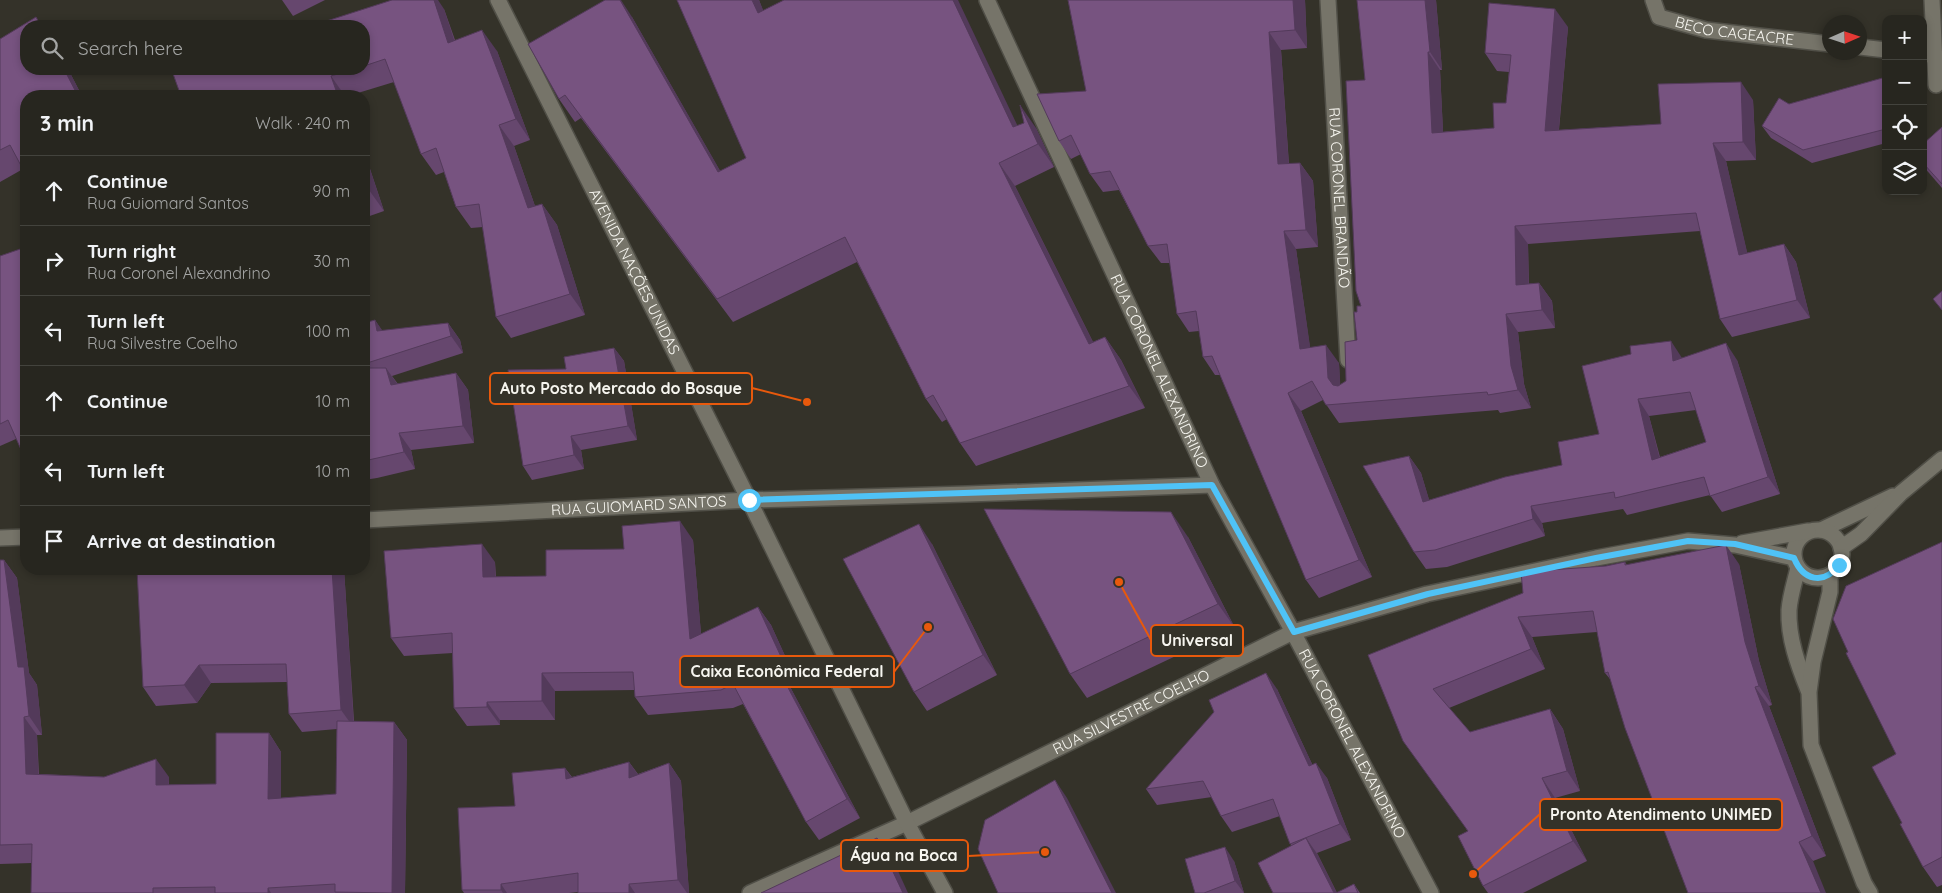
<!DOCTYPE html>
<html lang="en">
<head>
<meta charset="utf-8">
<style>
  body { margin:0; font-family:Quicksand,sans-serif; background:#33322c; color:#f1f3f6 }
  .controls { position:absolute; right:15px; top:15px; display:grid; overflow:hidden; border-radius:10px; box-shadow:0 2px 8px #0003 }
  .controls button { width:45px; height:45px; display:grid; place-items:center; padding:0; border:0; border-bottom:1px solid #43433d; background:#27261f; color:#f1f3f6; font:25px sans-serif }
  .compass { position:absolute; left:1822px; top:15px; width:45px; height:45px; border-radius:50%; background:#27261f; box-shadow:0 2px 8px #0003; rotate:87deg }
  .stop { position:absolute; width:15px; height:15px; margin:-11px; border:4px solid #4fc3f7; border-radius:50%; background:#fff }
  .stop.end { background:#4fc3f7; border-color:#fff; box-shadow:0 1px 5px #0008 }
  .list { margin:0; padding:0; list-style:none }
  h2 { display:flex; justify-content:space-between; align-items:center; height:65px; margin:0; padding:0 20px; font-size:21px }
  h2 small { font-size:16px; font-weight:400; color:#a4a5a4 }
  .list li { display:grid; grid-template-columns:32px 1fr auto; gap:15px; align-items:center; box-sizing:border-box; height:70px; padding:0 20px; border-top:1px solid #43433d }
  .list b { display:block; font-size:19px; white-space:nowrap }
  .list p { margin:0; font-size:16px; white-space:nowrap; color:#a4a5a4 }
  .list em { font-size:16px; font-style:normal; color:#a4a5a4 }
  .icon { flex:none; width:28px; height:28px; fill:none; stroke:currentColor; stroke-width:2; stroke-linecap:round; stroke-linejoin:round }
  .map { position:relative; flex:none; width:1942px; height:893px; overflow:hidden }
  .search { position:absolute; background:#27261f; box-shadow:0 2px 8px #0003; left:20px; top:20px; width:350px; height:55px; display:flex; align-items:center; gap:12px; box-sizing:border-box; padding:0 18px; border-radius:20px; color:#a4a5a4; font-size:19px }
  .panel { position:absolute; background:#27261f; box-shadow:0 2px 8px #0003; left:20px; top:90px; width:350px; height:485px; border-radius:20px }
  .map>svg:first-child { display:block }
  .lines { fill:none; stroke-linecap:round; stroke-linejoin:round }
  .service-casing { stroke:#504f47; stroke-width:18 }
  .minor-casing { stroke:#504f47; stroke-width:18 }
  .tertiary-casing { stroke:#504f47; stroke-width:18 }
  .service { stroke:#767469; stroke-width:15 }
  .minor { stroke:#767469; stroke-width:15 }
  .tertiary { stroke:#767469; stroke-width:15 }
  .wall { fill:#66476e; fill-rule:evenodd }
  .shaded-wall { fill:#533a5a }
  .building { fill:#775380; stroke:#533a5a; fill-rule:evenodd }
  .route { stroke:#4fc3f7; stroke-width:6 }
  .labels { text-anchor:middle; stroke-width:4.5; stroke-linejoin:round; paint-order:stroke }
  .street-label { font-size:15px; fill:#f6f5ef; stroke:#343229 }
  .leader { fill:none; stroke:#e8590c; stroke-width:2 }
  .callout-dot { fill:#e8590c; stroke:#343229; stroke-width:2 }
  .callout { fill:#343229; stroke:#e8590c; stroke-width:2 }
  .callout-label { font-size:16px; text-anchor:middle; font-weight:bold; fill:#f6f5ef }
</style>
</head>
<body>
<div class="map">
<svg width="1942" height="893" viewBox="0 0 1942 893">
  <rect width="100%" height="100%" fill="#343229"/>
  <g class="lines">
    <defs>
      <g id="service">
        <path id="s1" d="M1653,0L1659,17L1706,30L1830,44"/>
        <path d="M1860,47L1886,50"/>
        <path d="M1923,54L1936,56"/>
      </g>
      <g id="minor">
        <path id="s2" d="M987,0L1212,485L1293,632L1431,893"/>
        <path id="s3" d="M1328,0L1348,360"/>
        <path d="M1932,0L1936,85"/>
        <path id="s4" d="M364,520L749,500L967,494L1212,485"/>
        <path d="M1821,530L1893,496"/>
        <circle cx="1818" cy="554" r="24"/>
        <path d="M0,538L26,537"/>
        <path d="M1742,543L1808,531"/>
        <path d="M1841,548L1861,534L1901,493L1942,459"/>
        <path d="M1798,568C1795,581 1790,596 1789,610C1788,638 1798,665 1808,690"/>
        <path d="M1830,576V592L1813,662L1809,692L1811,745L1864,883L1870,893"/>
        <path id="s5" d="M750,893L907,823L1293,632L1427,594L1596,558L1688,541L1735,545L1794,558"/>
      </g>
      <g id="tertiary">
        <path id="s6" d="M498,0L749,500L907,823L945,893"/>
      </g>
    </defs>
    <use href="#service" class="service-casing"/>
    <use href="#minor" class="minor-casing"/>
    <use href="#tertiary" class="tertiary-casing"/>
    <use href="#service" class="service"/>
    <use href="#minor" class="minor"/>
    <use href="#tertiary" class="tertiary"/>
  </g>
  <g class="wall">
    <path d="M282,0H325L293,16Z"/>
    <path d="M677,0H759L763,11L1018,126L1036,128L1054,167L1015,186L1093,342L1105,337L1121,360L1145,408L976,466L960,443L947,419L942,422L926,399L857,262L733,322L581,118L575,122L559,99L632,17L720,171L746,158Z"/>
    <path d="M1068,0H1305L1307,48L1281,50L1289,164L1300,163L1313,181L1318,247L1296,249L1310,348L1339,363L1340,385L1346,381L1357,340V312L1361,306L1365,80L1357,0H1436L1442,70H1440L1443,132L1494,128L1506,103L1509,72L1497,71L1485,53L1568,27L1559,130L1661,124L1753,100L1756,160L1726,161L1747,253L1784,244L1796,262L1810,318L1732,337L1720,319L1700,231L1528,244L1529,284L1539,283L1552,301L1555,328L1518,332L1524,384L1531,408L1500,413L1498,410L1339,423L1323,400L1301,411L1372,577L1319,598L1306,580L1220,375H1215L1203,357L1199,331L1189,332L1177,314L1170,263H1161L1148,246L1119,190L1103,192L1090,174L1081,154L1071,159L1059,141L1086,91Z"/>
    <path d="M444,9L455,40L497,51L530,140L514,146L535,206L542,204L557,225L585,315L511,338L496,317L483,227L471,228L456,207L444,172L436,175L421,154L394,82L348,96H181L180,69H364V26Z"/>
    <path d="M0,39L26,69H68L82,96H26L23,169L0,182Z"/>
    <path d="M1886,77V143L1812,163L1771,138L1762,126L1789,104Z"/>
    <path d="M1942,127V188L1923,166V144Z"/>
    <path d="M364,151L384,211L364,218Z"/>
    <path d="M0,256L16,439L0,446Z"/>
    <path d="M375,320L382,331L448,323L460,340L463,353L392,376L398,384L456,373L468,390L474,443L411,450L415,469L377,478L364,480V323Z"/>
    <path d="M614,348L624,361L637,440L581,450L584,469L532,480L523,466L566,369Z"/>
    <path d="M1631,354L1682,358L1737,360L1780,494L1722,512L1710,495L1627,515L1623,509L1542,523L1545,536L1447,567L1426,569L1414,552L1409,456L1421,473L1429,500L1562,465L1599,434ZM1696,410L1706,442L1660,457L1649,416Z"/>
    <path d="M1188,537L1235,628L1087,698L1070,674Z"/>
    <path d="M693,540L701,634L758,607L771,625L796,680L788,683L860,818L819,840L806,822L743,704L733,708L648,715L635,697V690L555,691V720H500V725L467,726L454,708L453,653L404,656L391,638L495,562L496,577L546,576L624,549Z"/>
    <path d="M1942,542V885L1937,887L1923,867L1902,823L1896,754L1848,652Z"/>
    <path d="M932,544L997,675L927,711L914,692Z"/>
    <path d="M0,560H4L17,578L29,673L37,685L42,735H37L39,774L104,777H169V785L216,784L269,733L281,752V798L336,794L337,729L302,732L289,714L287,682L211,683L197,703L156,706L143,687L344,569L354,721L394,722L407,740L405,893H31L32,863L0,864Z"/>
    <path d="M1625,562L1627,565L1739,564L1759,661L1772,705L1769,706L1826,856L1813,861L1610,679L1605,673L1597,632L1532,637L1545,669L1449,708L1470,732L1550,709L1563,729L1580,791L1555,798L1587,861L1523,893H1488L1483,886L1468,832L1368,655L1606,566Z"/>
    <path d="M1277,689L1312,764L1327,778L1351,840L1317,853L1337,893L1354,884L1360,893H1273L1291,845L1280,816L1232,832L1221,816L1212,797L1157,805L1146,789Z"/>
    <path d="M629,762L638,774L669,763L681,781L689,893H578V892L569,893H464L462,890L515,806L565,768L572,777Z"/>
    <path d="M1234,861L1244,893H1195Z"/>
  </g>
  <g class="shaded-wall">
    <path d="M434,0H438L444,9L462,64L448,43Z"/>
    <path d="M620,0H621L632,17L734,195L718,172Z"/>
    <path d="M752,0H759L774,36L758,13Z"/>
    <path d="M953,0H958L1029,150L1013,127Z"/>
    <path d="M1293,0H1305L1307,48L1295,30Z"/>
    <path d="M1425,0H1436L1442,70L1430,52Z"/>
    <path d="M1555,9L1568,27L1557,149L1545,131Z"/>
    <path d="M482,30L497,51L530,140L516,119Z"/>
    <path d="M1269,32L1281,50L1290,182L1278,164Z"/>
    <path d="M1428,52L1440,70L1444,151L1432,133Z"/>
    <path d="M64,69H68L82,96H78Z"/>
    <path d="M331,76L345,96H338Z"/>
    <path d="M1741,82L1753,100L1756,160L1743,142Z"/>
    <path d="M1020,105L1036,128L1054,167L1038,144Z"/>
    <path d="M499,125L514,146L543,229L528,208Z"/>
    <path d="M1713,143L1726,161L1752,273L1739,255Z"/>
    <path d="M364,151L384,211L369,190L364,174Z"/>
    <path d="M999,163L1015,186L1105,366L1089,344Z"/>
    <path d="M1300,163L1313,181L1318,247L1306,230Z"/>
    <path d="M542,204L557,225L585,315L570,294Z"/>
    <path d="M1515,226L1528,244L1529,303L1516,285Z"/>
    <path d="M1284,231L1296,249L1313,367L1300,349Z"/>
    <path d="M1784,244L1796,262L1810,318L1797,300Z"/>
    <path d="M1539,283L1552,301L1555,328L1542,310Z"/>
    <path d="M1506,314L1518,332L1524,384L1531,408L1518,390L1511,366Z"/>
    <path d="M375,320L387,337L377,331Z"/>
    <path d="M448,323L460,340L463,353L451,336Z"/>
    <path d="M1105,337L1121,360L1145,408L1129,386Z"/>
    <path d="M1671,341L1682,358L1673,361Z"/>
    <path d="M1726,343L1737,360L1780,494L1768,477Z"/>
    <path d="M1326,345L1339,363L1341,396L1345,403L1328,378Z"/>
    <path d="M614,348L624,361L637,440L628,426Z"/>
    <path d="M386,368L398,385H391Z"/>
    <path d="M456,373L468,390L474,443L463,426Z"/>
    <path d="M1288,393L1301,411L1372,577L1359,560Z"/>
    <path d="M1638,399L1649,416L1664,476L1652,460Z"/>
    <path d="M399,433L411,450L415,469L404,452Z"/>
    <path d="M571,436L581,450L584,469L574,455Z"/>
    <path d="M1409,456L1421,473L1435,519L1423,502Z"/>
    <path d="M1531,506L1542,523L1545,536L1533,519Z"/>
    <path d="M1171,512L1188,537L1235,628L1218,604Z"/>
    <path d="M680,521L693,540L703,657L690,639Z"/>
    <path d="M919,524L932,544L997,675L983,655Z"/>
    <path d="M482,544L495,562L496,596L483,577Z"/>
    <path d="M1726,545L1739,564L1759,661L1772,705L1759,686L1745,642Z"/>
    <path d="M4,560L17,578L29,673L37,685L42,735L29,716L18,667Z"/>
    <path d="M332,569H344L354,728L341,710Z"/>
    <path d="M758,607L771,625L796,680L783,661Z"/>
    <path d="M1518,617L1532,637L1545,669L1531,649Z"/>
    <path d="M199,665L211,683L197,703L184,685Z"/>
    <path d="M776,665L788,683L860,818L847,799Z"/>
    <path d="M542,673L555,691V720L542,701Z"/>
    <path d="M1266,673L1277,689L1320,781L1309,766Z"/>
    <path d="M1755,687L1769,706L1826,856L1812,836Z"/>
    <path d="M487,702L500,720V725L487,707Z"/>
    <path d="M1550,709L1563,729L1580,791L1567,771Z"/>
    <path d="M24,717L37,735L39,792L26,774Z"/>
    <path d="M394,722L407,740L405,893H392Z"/>
    <path d="M269,733L281,752V817L268,799Z"/>
    <path d="M156,759L169,777L168,803L156,785Z"/>
    <path d="M629,762L641,779L629,778Z"/>
    <path d="M669,763L681,781L689,893H687L678,880Z"/>
    <path d="M1316,763L1327,778L1351,840L1340,824Z"/>
    <path d="M565,768L577,785L566,779Z"/>
    <path d="M1542,778L1555,798L1587,861L1573,841Z"/>
    <path d="M1055,780L1067,798L1116,893H1112Z"/>
    <path d="M877,838L893,860L908,893H903Z"/>
    <path d="M1306,838L1318,855L1337,893H1334Z"/>
    <path d="M1799,842L1813,861L1826,893H1821Z"/>
    <path d="M1225,847L1234,861L1244,893L1235,881Z"/>
    <path d="M501,884L507,893H503L501,890Z"/>
    <path d="M629,884L635,893H629Z"/>
    <path d="M268,888L271,893H268Z"/>
  </g>
  <g class="building">
    <path d="M392,0H434L448,43L482,30L516,119L499,125L528,208L542,204L570,294L496,317L479,204L456,207L436,148L421,154L385,59L364,66V26H311Z"/>
    <path d="M605,0H620L718,172L746,158L677,0H752L758,13L784,0H953L1013,127L1024,123L1020,105L1038,144L999,163L1089,344L1105,337L1129,386L960,443L933,395L926,399L845,237L717,299L565,95L559,99L528,44Z"/>
    <path d="M1068,0H1293L1295,30L1269,32L1278,164L1300,163L1306,230L1284,231L1300,349L1326,345L1328,378L1333,385L1338,386L1346,381L1345,342L1357,340L1354,312H1357V306H1361L1356,291L1346,81L1365,80L1357,0H1425L1430,52H1428L1432,133L1494,128L1493,103H1506L1511,55L1485,53L1489,3L1555,9L1545,131L1661,124L1658,84L1741,82L1743,142L1713,143L1739,255L1784,244L1797,300L1720,319L1696,213L1515,226L1516,285L1539,283L1542,310L1506,314L1511,366L1518,390L1488,395L1487,392L1326,405L1312,381L1288,393L1359,560L1306,580L1212,356L1203,357L1196,311L1177,314L1167,244L1148,246L1110,171L1090,174L1071,135L1059,141L1037,94L1086,91Z"/>
    <path d="M36,17L41,26H26V69H64L78,96H26V175L10,145L0,150V39Z"/>
    <path d="M180,69H354L331,76L338,96H181L172,71Z"/>
    <path d="M1886,77V129L1803,150L1762,126L1779,98L1789,104Z"/>
    <path d="M1942,127V184L1923,163V144Z"/>
    <path d="M364,174L369,190L364,192Z"/>
    <path d="M26,247V461L8,420L0,424V256Z"/>
    <path d="M1942,291V310L1933,299Z"/>
    <path d="M375,320L377,331L448,323L451,336L364,364V323Z"/>
    <path d="M1671,341L1673,361L1726,343L1768,477L1710,496L1704,477L1615,498L1614,492L1531,506L1533,519L1435,550L1414,552L1363,466L1409,456L1423,502L1505,477L1562,465L1558,442L1599,434L1582,366L1631,354L1630,346ZM1690,392L1706,442L1652,460L1638,399Z"/>
    <path d="M614,348L628,426L571,436L574,455L523,466L508,370L566,369L564,357Z"/>
    <path d="M364,368H386L391,385L456,373L463,426L399,433L404,452L364,461Z"/>
    <path d="M984,509L1171,512L1218,604L1070,674Z"/>
    <path d="M680,521L690,639L758,607L783,661L776,665L847,799L806,822L733,684L721,690L635,697L633,672L542,673V701L487,702V707L454,708L452,633L391,638L384,551L482,544L483,577L546,576V550L624,549L622,526Z"/>
    <path d="M919,524L983,655L914,692L843,559Z"/>
    <path d="M1942,542V857L1923,867L1900,824L1902,823L1872,767L1896,754L1846,653L1848,652L1833,619L1846,586Z"/>
    <path d="M1726,545L1745,642L1759,686L1755,687L1812,836L1799,842L1821,893H1688L1625,728L1608,672L1605,673L1593,611L1518,617L1531,649L1433,689L1470,732L1550,709L1567,771L1542,778L1573,841L1483,886L1458,836L1468,831L1403,741L1368,655L1523,593L1521,572L1606,566L1625,562V565Z"/>
    <path d="M0,560H4L18,667H24L29,716L24,717L26,774L104,777L156,759V785L216,784V733H269L268,799L336,794L337,721L394,722L392,893L335,892V884L268,888V893H215V887L153,888V893H31L32,844L0,845Z"/>
    <path d="M137,569H332L341,710L289,714L286,664L199,665L184,685L143,687Z"/>
    <path d="M1266,673L1309,766L1316,763L1340,824L1290,844L1273,799L1221,816L1203,781L1146,789L1214,712L1209,700Z"/>
    <path d="M629,762V778L669,763L678,880L629,884V893H578V873L501,884V890H462L458,808L515,806L512,773L565,768L566,779Z"/>
    <path d="M1055,780L1112,893H998L978,849L985,820Z"/>
    <path d="M877,838L903,893H761Z"/>
    <path d="M1306,838L1334,893H1273L1258,863Z"/>
    <path d="M1225,847L1235,881L1204,893H1195L1185,859Z"/>
    <path d="M1354,884L1358,893H1336Z"/>
  </g>
  <g class="lines">
    <path class="route" d="M749,500L1212,485L1294,632L1428,594L1596,558L1688,541L1735,544L1794,558C1803,580 1823,586 1839,565"/>
  </g>
  <g class="labels">
    <g class="street-label">
      <text dy="5" stroke="none"><textPath href="#s1" startOffset="95">BECO CAGEACRE</textPath></text>
      <text dy="5" stroke="none"><textPath href="#s3" startOffset="198">RUA CORONEL BRANDÃO</textPath></text>
      <text dy="5" stroke="none"><textPath href="#s6" startOffset="304">AVENIDA NAÇÕES UNIDAS</textPath></text>
      <text dy="5" stroke="none"><textPath href="#s2" startOffset="409">RUA CORONEL ALEXANDRINO</textPath></text>
      <text dy="5" stroke="none"><textPath href="#s4" startOffset="275">RUA GUIOMARD SANTOS</textPath></text>
      <text dy="5" stroke="none"><textPath href="#s5" startOffset="422">RUA SILVESTRE COELHO</textPath></text>
      <text dy="5" stroke="none"><textPath href="#s2" startOffset="829">RUA CORONEL ALEXANDRINO</textPath></text>
    </g>
  </g>
  <path class="leader" d="M807 402L752 388M1119 582L1151 640M928 627L894 672M1473 874L1540 814M1045 852L968 856"/>
  <g class="callout-dot">
    <circle cx="807" cy="402" r="5"/>
    <circle cx="1119" cy="582" r="5"/>
    <circle cx="928" cy="627" r="5"/>
    <circle cx="1473" cy="874" r="5"/>
    <circle cx="1045" cy="852" r="5"/>
  </g>
  <g class="callout">
    <rect x="490" y="373" width="262" height="31" rx="5"/>
    <rect x="1151" y="625" width="92" height="31" rx="5"/>
    <rect x="680" y="656" width="214" height="31" rx="5"/>
    <rect x="1540" y="799" width="242" height="31" rx="5"/>
    <rect x="841" y="840" width="127" height="31" rx="5"/>
  </g>
  <g class="callout-label">
    <text x="621" y="394">Auto Posto Mercado do Bosque</text>
    <text x="1197" y="646">Universal</text>
    <text x="787" y="677">Caixa Econômica Federal</text>
    <text x="1661" y="820">Pronto Atendimento UNIMED</text>
    <text x="904" y="861">Água na Boca</text>
  </g>
</svg>
<div class="controls">
<button>+</button>
<button>−</button>
<button><svg class="icon" aria-label="locate" viewBox="0 0 24 24"><circle cx="12" cy="12" r="6"/><path d="M12 2v4M12 18v4M2 12h4M18 12h4"/></svg></button>
<button><svg class="icon" aria-label="layers" viewBox="0 0 24 24"><path d="M12 4l9 5-9 5-9-5zM3 14l9 5 9-5"/></svg></button>
</div>
<svg class="compass" viewBox="-18 -18 36 36"><path d="M0-13l5 13h-10z" fill="#e53935"/><path d="M0 13l5-13h-10z" fill="#a4a5a4"/></svg>
<div class="stop" style="left:749px;top:500px"></div>
<div class="stop end" style="left:1839px;top:565px"></div>
<div class="search"><svg class="icon" aria-label="search" viewBox="0 0 24 24"><circle cx="10" cy="10" r="6"/><path d="M15 15l6 6"/></svg>Search here</div>
<section class="panel">
<h2>3 min<small>Walk · 240 m</small></h2>
<ul class="list">
<li><svg class="icon" aria-label="ahead" viewBox="0 0 24 24"><path d="M12 20V5M6 11l6-6 6 6"/></svg><div><b>Continue</b><p>Rua Guiomard Santos</p></div><em>90 m</em></li>
<li><svg class="icon" aria-label="right" viewBox="0 0 24 24"><path d="M7 20v-9h11M14 6l5 5-5 5"/></svg><div><b>Turn right</b><p>Rua Coronel Alexandrino</p></div><em>30 m</em></li>
<li><svg class="icon" aria-label="left" viewBox="0 0 24 24"><path d="M17 20v-9H6M10 6l-5 5 5 5"/></svg><div><b>Turn left</b><p>Rua Silvestre Coelho</p></div><em>100 m</em></li>
<li><svg class="icon" aria-label="ahead" viewBox="0 0 24 24"><path d="M12 20V5M6 11l6-6 6 6"/></svg><div><b>Continue</b></div><em>10 m</em></li>
<li><svg class="icon" aria-label="left" viewBox="0 0 24 24"><path d="M17 20v-9H6M10 6l-5 5 5 5"/></svg><div><b>Turn left</b></div><em>10 m</em></li>
<li><svg class="icon" aria-label="arrive" viewBox="0 0 24 24"><path d="M6 21V4h12l-3 4 3 4H6"/></svg><div><b>Arrive at destination</b></div></li>
</ul>
</section>
</div>
</body>
</html>
